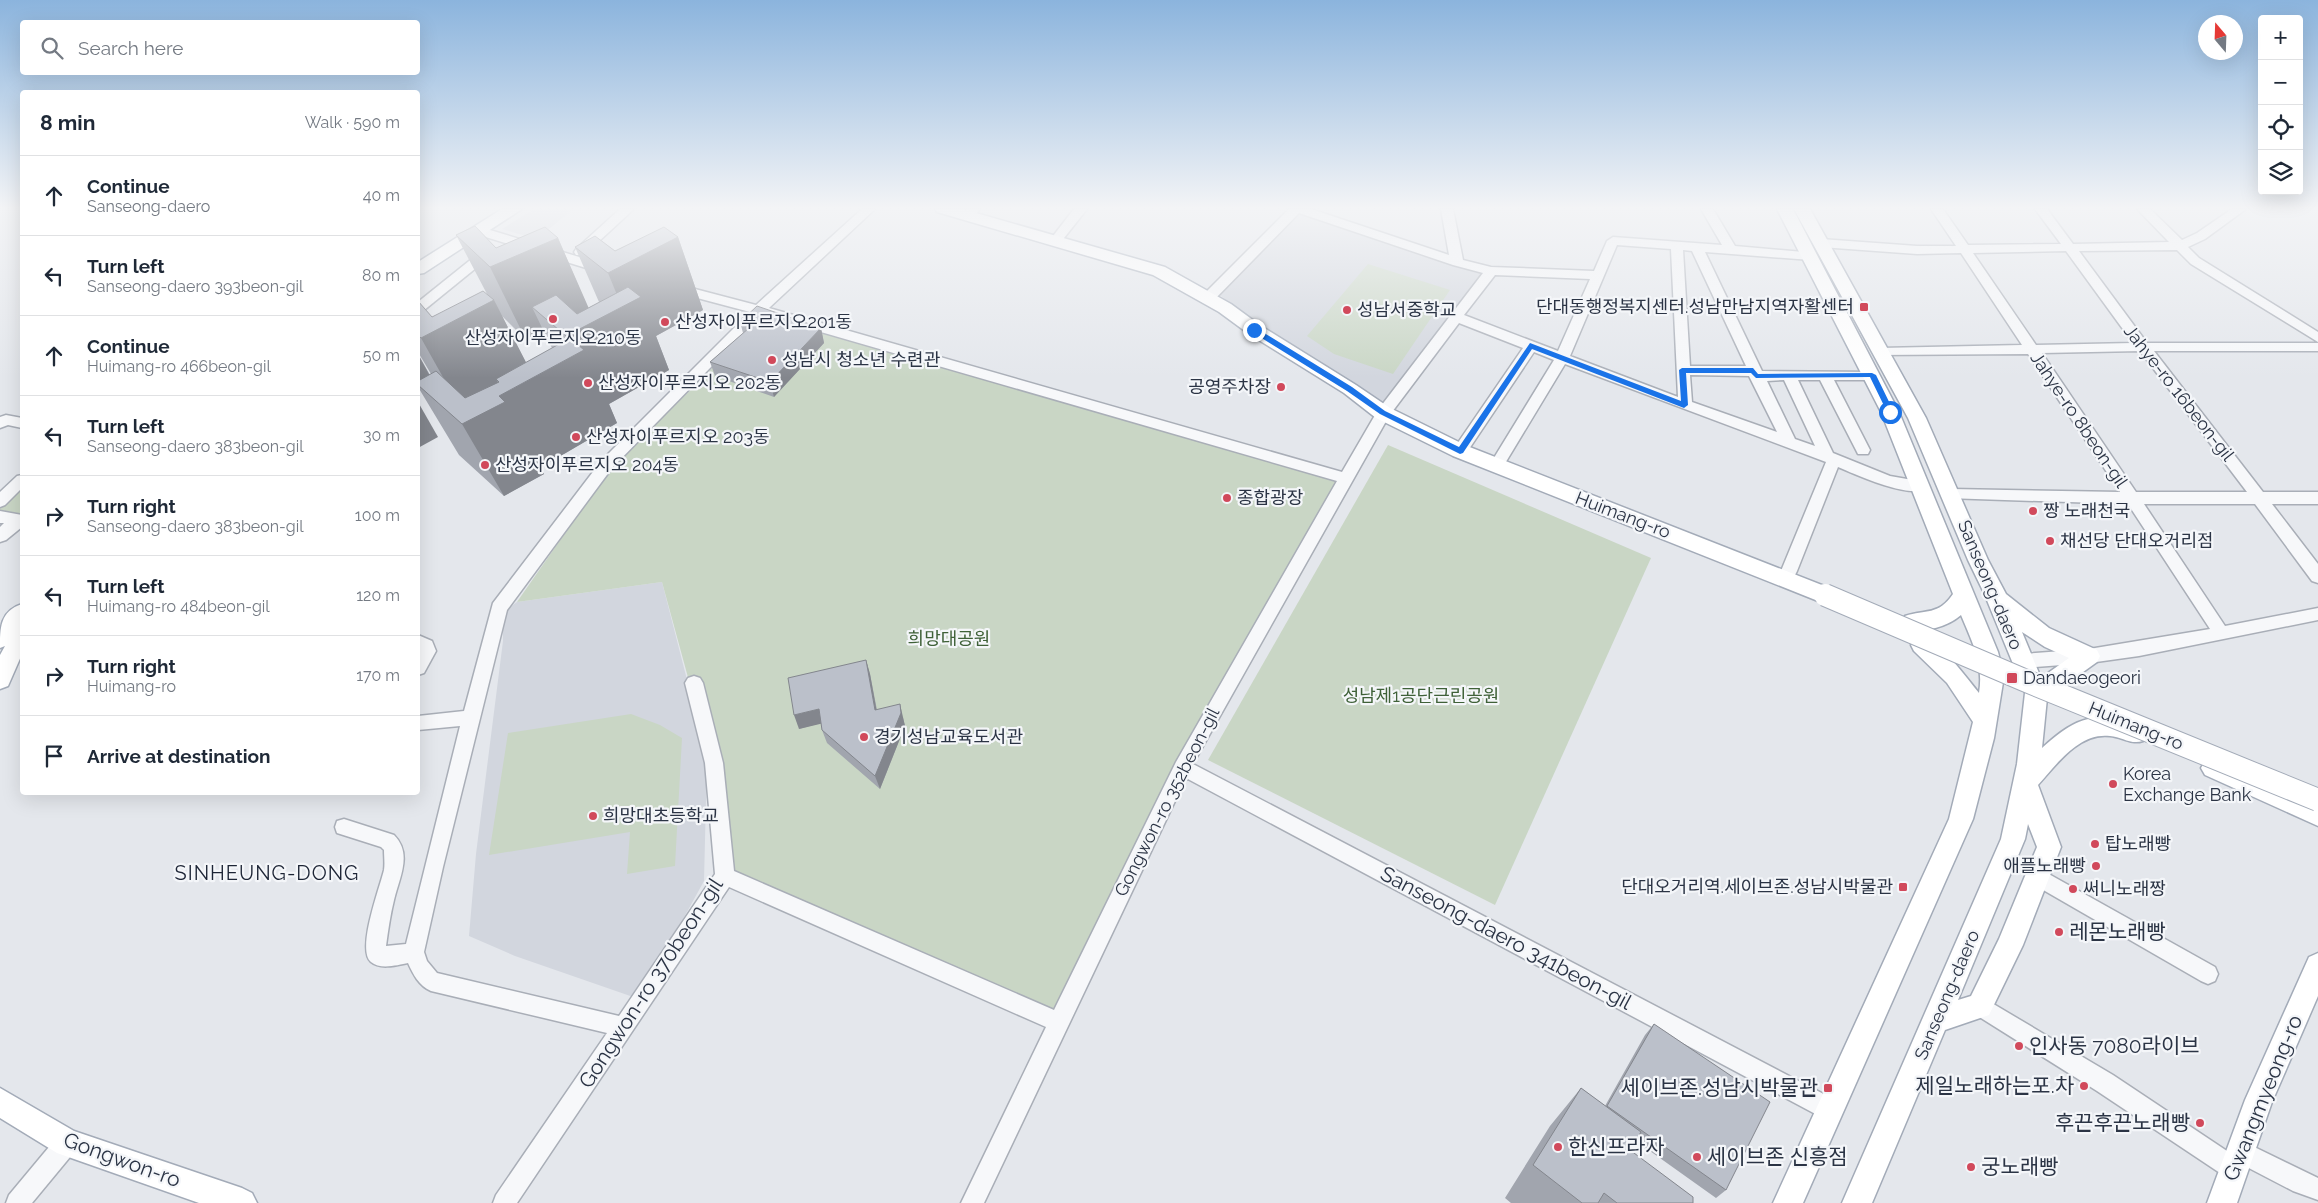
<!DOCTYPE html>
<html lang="en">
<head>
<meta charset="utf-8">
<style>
  body { margin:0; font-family:Raleway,"Noto Sans KR",sans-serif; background:#f2f2f3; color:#1f2937 }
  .controls { position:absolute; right:15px; top:15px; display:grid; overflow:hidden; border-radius:5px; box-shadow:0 5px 20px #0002 }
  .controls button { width:45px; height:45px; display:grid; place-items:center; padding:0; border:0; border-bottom:1px solid #e0e1e3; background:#fff; color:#1f2937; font:25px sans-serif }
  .compass { position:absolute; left:2198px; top:15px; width:45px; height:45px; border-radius:50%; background:#fff; box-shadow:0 5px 20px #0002; rotate:341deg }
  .stop { position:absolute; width:15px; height:15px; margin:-11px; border:4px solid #1a73e8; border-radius:50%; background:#fff }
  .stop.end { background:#1a73e8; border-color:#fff; box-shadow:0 1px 5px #0008 }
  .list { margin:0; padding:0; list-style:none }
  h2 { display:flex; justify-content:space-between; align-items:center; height:65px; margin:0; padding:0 20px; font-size:21px }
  h2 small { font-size:16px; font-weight:400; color:#747a83 }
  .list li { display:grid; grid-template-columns:32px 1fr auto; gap:15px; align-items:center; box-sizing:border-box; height:80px; padding:0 20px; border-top:1px solid #e0e1e3 }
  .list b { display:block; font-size:19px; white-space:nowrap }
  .list p { margin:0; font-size:16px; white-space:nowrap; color:#747a83 }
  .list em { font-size:16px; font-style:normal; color:#747a83 }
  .icon { flex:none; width:28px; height:28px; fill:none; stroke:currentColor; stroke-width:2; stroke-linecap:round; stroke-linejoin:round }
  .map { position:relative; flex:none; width:2318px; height:1203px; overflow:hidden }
  .search { position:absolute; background:#fff; box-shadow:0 5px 20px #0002; left:20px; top:20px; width:400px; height:55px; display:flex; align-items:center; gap:12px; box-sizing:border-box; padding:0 18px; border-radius:5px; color:#747a83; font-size:19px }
  .panel { position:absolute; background:#fff; box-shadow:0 5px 20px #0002; left:20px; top:90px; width:400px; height:705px; border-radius:5px }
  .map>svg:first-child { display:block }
  .built { fill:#d2d6de }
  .green { fill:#c9d6c5 }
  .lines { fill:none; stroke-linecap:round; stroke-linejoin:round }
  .minor-casing { stroke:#a9aeb7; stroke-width:3 }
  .major-casing { stroke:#a3abb8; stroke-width:3 }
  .minor { fill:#f7f8fa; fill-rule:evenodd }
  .major { fill:#fff; fill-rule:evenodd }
  .major-bridge-casing { stroke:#a3abb8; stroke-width:24; stroke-linecap:butt }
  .major-bridge { stroke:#fff; stroke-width:22 }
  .wall { fill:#a1a5ae; fill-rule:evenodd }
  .shaded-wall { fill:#83868d }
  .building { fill:#bbc0ca; stroke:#83868d }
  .route { fill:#1a73e8 }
  .poi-dot { fill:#d1495b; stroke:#f4f6f9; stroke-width:2 }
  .labels { text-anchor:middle; stroke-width:4.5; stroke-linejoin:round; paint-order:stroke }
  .poi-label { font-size:18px; fill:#2b3445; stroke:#f4f6f9; text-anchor:start }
  .street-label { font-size:18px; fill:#2b3445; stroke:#f4f6f9 }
  .park-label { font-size:18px; fill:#3f6138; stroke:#f4f6f9 }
  .quarter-label { font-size:20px; letter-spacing:1px; fill:#1d2536; stroke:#f4f6f9 }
  .near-poi-label { font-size:21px; fill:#2b3445; stroke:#f4f6f9; text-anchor:start }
  .near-street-label { font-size:21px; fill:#2b3445; stroke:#f4f6f9 }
</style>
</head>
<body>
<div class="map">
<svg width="2318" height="1203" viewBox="0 0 2318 1203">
  <rect width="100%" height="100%" fill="#e4e7ec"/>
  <g class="built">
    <path d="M534,209H574L536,239L502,229Z"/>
    <path d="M1296,209L1484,272L1386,405L1350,389L1263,329L1216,292Z"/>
    <path d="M662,582L707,758L704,881L639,999L515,956L469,936L476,854L503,641V612L517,602Z"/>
  </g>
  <g class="green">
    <path d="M1368,264L1450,290L1393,374L1334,354L1307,336Z"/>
    <path d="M762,316L873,345L1339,480L1057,1016L730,876L710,758L662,582L517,602L604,477L642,435L694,387Z"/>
    <path d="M1388,445L1651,558L1495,905L1208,760Z"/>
    <path d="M22,483V514L0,510V503Z"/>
    <path d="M631,714L660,725L682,738L675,866L627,874L630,832L489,855L508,733Z"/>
  </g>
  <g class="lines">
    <defs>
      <g id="minor">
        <path d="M620,209H634L584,255H576L574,252L576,249Z"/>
        <path d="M862,209H875L769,308L1342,472L1378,410L1483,273L1453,265L1299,213L1213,301H1203L1201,298L1203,295L1289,209H1311L1449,255L1441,209H1453L1463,260L1491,267L1594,271L1607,241L1613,237L1722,245L1701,209H1713L1735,246L1815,253L1817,256L1815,259L1811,260L1705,252L1762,371L1877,372L1879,375L1877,378L1872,380H1834L1870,450L1868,454H1858L1856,450L1820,380H1798L1833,453L1890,476L1924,482L1927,486L1924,490C1903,496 1859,476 1838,467L1797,571L1795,575L1789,577L1783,575L1781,571L1826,462L1565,364L1501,470H1491L1489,466L1554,360L1534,352L1465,455H1455L1453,451L1455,447L1523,348L1459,323L1389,416L1193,764L1837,1101L1840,1109L1837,1117L1829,1120L1821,1117L1186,778L984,1203H961L1046,1027L729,887L517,1203H493L496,1195L607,1033L431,991C419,986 413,974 408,963C398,965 380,970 371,962C356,950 380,887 384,870C385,864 384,856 384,850L381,847L337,833L335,827L337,821L344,819L394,835C413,854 399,878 394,900C390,916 388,931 386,946L406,944L460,726L418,730V716L464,711L493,603L602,460L750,312L671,291L670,288L676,284L756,305ZM1617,245L1671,249L1678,397L1570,356ZM1683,250L1692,251L1746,366H1690ZM1495,275L1590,279L1558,351L1464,315ZM762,315L1337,481L1176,762L1054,1010L734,871L723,763L703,683L700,678L694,676L688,678L685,683L705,763L715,874L619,1016L437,973L427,961L424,952L443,867L507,610L612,468ZM1690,375L1749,376L1777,432L1692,402ZM1784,380L1815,446L1795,439L1767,381Z"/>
        <path d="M967,209H980L973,218L969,219L963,215Z"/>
        <path d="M1074,209H1087L1060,243H1052L1050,240Z"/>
        <path d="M1931,209H1943L1968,245L2061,244L2035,209H2047L2073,244L2169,242L2137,209H2150L2182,240L2197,233L2232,209H2246L2205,239L2188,247L2199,258L2318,332V342L2191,264L2177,250L2079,251L2147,343H2318V351H2154L2263,492H2318V504H2272L2318,564V583L2312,581L2255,504H2144L2225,626L2318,608V620L2139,656L2089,663L2023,668L2017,666L2015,661L2017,656L2023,654L2089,649L2210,629L2128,504L1946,498L1943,494L1946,490L1951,489L2120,492L2028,354L1875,355L1873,352L1880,348L2022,345L1961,253L1917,254L1821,247L1815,243L1821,239L1917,246H1956ZM2066,251L2133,343L2036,345L1973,253ZM2140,351L2247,492H2136L2042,353Z"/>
        <path d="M480,227L609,266L610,269L609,272H599L476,234L474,231Z"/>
        <path d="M488,248L494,252L492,255L423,311L418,312V302L484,249Z"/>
        <path d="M6,415L22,418V428L8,425L0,428V417Z"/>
        <path d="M22,475V488L5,505L0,507V492L17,476Z"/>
        <path d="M0,511L22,515V527L6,540L0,542V527L4,523H0Z"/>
        <path d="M418,635L432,641L436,651L424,673L418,675Z"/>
        <path d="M2038,868L2215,967L2218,974L2215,981L2208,984L2201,981L2031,883L2028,877L2031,871Z"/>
        <path d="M1980,996L2113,1075L2230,1153L2232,1143L2240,1140L2318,1178V1200L2293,1191L2243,1165L2245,1169L2242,1177L2234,1180L2226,1177L2097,1091L1973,1013L1970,1006L1973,999Z"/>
        <path d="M67,1132L75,1135L78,1143L75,1151L32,1203H6L9,1195L59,1135Z"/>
      </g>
      <g id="major">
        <path d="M502,209H522L424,273L418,274V262Z"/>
        <path d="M935,209H962L1165,267L1231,304L1261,326L1356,385L1390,408L1467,446L1832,589L1836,595L1832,601L1825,603L1818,601L1453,456L1376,418L1344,393L1249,334L1219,312L1153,275L937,212Z"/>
        <path d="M1777,209H1793L1899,412L1998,652L2004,676L1994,738L1973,819L1803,1203H1773L1949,819L1973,722L1947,683L1914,651L1911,645L1914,639C1917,638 1919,636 1922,636C1936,636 1970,682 1979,693C1984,663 1972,642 1961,615C1947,627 1923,634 1905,628L1902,622L1905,616C1926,609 1938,616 1953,594L1881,412Z"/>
        <path d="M1794,209H1810L1926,418L1988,560L2006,594L2049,628L2097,650L2100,656L2097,662L2047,698L2042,748C2079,714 2097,711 2143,727L2147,734L2143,741C2131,745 2122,737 2110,736C2079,732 2056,765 2038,785L2061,847L2023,945L1989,1015L1945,1030L1872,1203H1842L2001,839L2017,764L2025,693L1984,593L1968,560L1908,418ZM2022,632L2045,647L2069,658L2041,678ZM2028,824L2037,847L1999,939L1971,996L1958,1000L2025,839Z"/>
        <path d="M22,604V654L8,686L0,689V655L5,646L0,648C0,628 0,611 22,604Z"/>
        <path d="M2213,758L2318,804V826L2205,775L2201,768L2205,761Z"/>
        <path d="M2318,953V996L2272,1102L2237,1203H2207L2245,1100L2309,957Z"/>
        <path d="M0,1088L74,1131L242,1188L252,1193L257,1203H199L57,1153L0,1118Z"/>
      </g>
    </defs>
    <use href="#minor" class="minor-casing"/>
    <use href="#major" class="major-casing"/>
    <use href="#minor" class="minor"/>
    <use href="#major" class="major"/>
    <defs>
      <path id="major-bridge" d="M1825,595L2024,680L2318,800"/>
    </defs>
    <use href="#major-bridge" class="major-bridge-casing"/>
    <use href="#major-bridge" class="major-bridge"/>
  </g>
  <g class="wall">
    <path d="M456,235L496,248L558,238L588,308L599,302L575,247L615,251L678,237L703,310L656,336L669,370L609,404L617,423L540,468L544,474L504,496L459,455L418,387V354L430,375L431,374L418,352V301L432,317L487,294ZM502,316L526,340L544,332L552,348L526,363Z"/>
    <path d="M740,322L821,328L824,343L774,397L715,376L710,362L743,333Z"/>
    <path d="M866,660L870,674L877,710L903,718L905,726L880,789L827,743L822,730L821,723L799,729Z"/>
    <path d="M1654,1024L1726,1190L1716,1198L1636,1141L1630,1150L1693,1203H1511L1505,1198L1550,1126L1581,1088L1605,1106L1645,1035Z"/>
  </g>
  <g class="shaded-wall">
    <path d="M678,237L703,310L656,336L669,370L609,404L617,423L540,468L544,474L504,496L462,424L499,396L575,355L566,336L622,307L608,273Z"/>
    <path d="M558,238L590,311L555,327L532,307L544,332L526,340L490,267Z"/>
    <path d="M494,300L531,372L499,382L496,379L502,389L462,411L421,338Z"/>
    <path d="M821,328L824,343L774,397L770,382Z"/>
    <path d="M418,354L432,380L418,385Z"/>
    <path d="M418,402L438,437L418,448Z"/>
    <path d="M866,660L870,674L879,724L875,710Z"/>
    <path d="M900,704L905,726L880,789L875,776Z"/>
    <path d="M819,709L824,723L799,729L794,715Z"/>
  </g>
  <g class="building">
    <path d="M475,226L496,248L545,227L558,238L490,267L456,235Z"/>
    <path d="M664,227L678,237L608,273L575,247L595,236L615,251Z"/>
    <path d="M628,287L641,297L566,336L532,307L556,295L577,314Z"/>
    <path d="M483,291L494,300L421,338L418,335V301L432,317Z"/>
    <path d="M757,306L821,328L770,382L710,362L749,328L740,322Z"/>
    <path d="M570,338L584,350L499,396L505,402L462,424L418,385V381L436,371L465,398L499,382L496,379Z"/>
    <path d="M866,660L875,710L900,704L901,713L875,776L822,730L819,709L794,715L788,678Z"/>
    <path d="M1654,1024L1770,1102L1726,1190L1607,1106Z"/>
    <path d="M1581,1088L1641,1132L1630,1150L1693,1197V1203H1617L1604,1193L1598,1203H1582L1533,1165Z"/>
  </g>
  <linearGradient id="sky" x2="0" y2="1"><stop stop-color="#8bb4dd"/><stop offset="0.55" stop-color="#f3f4f6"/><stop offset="1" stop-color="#f3f4f6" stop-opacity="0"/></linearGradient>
  <rect width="2318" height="378" fill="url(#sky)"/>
  <path class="route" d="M1252,328H1256L1352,387L1385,411L1459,447L1530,343L1681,401L1679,370L1682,368H1753L1758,374L1872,373L1876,375L1894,412L1888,414L1870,377L1756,378L1751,373H1686L1688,405L1684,408L1532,349L1463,453L1460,454L1380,414L1347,391L1252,332Z"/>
  <g class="poi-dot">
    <rect x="1859" y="302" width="10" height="10" rx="2.5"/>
    <circle cx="1347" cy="310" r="5"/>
    <circle cx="553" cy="319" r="5"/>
    <circle cx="665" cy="322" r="5"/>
    <circle cx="772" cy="360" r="5"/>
    <circle cx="588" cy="383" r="5"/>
    <circle cx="1281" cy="387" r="5"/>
    <circle cx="576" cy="437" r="5"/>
    <circle cx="485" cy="465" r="5"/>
    <circle cx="1227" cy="498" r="5"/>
    <circle cx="2033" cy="511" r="5"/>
    <circle cx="2050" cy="541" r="5"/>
    <rect x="2006" y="672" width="12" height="12" rx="2.5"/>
    <circle cx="864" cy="737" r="5"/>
    <circle cx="2113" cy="784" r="5"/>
    <circle cx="593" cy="816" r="5"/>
    <circle cx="2095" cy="844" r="5"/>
    <circle cx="2096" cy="866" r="5"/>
    <rect x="1898" y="882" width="10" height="10" rx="2.5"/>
    <circle cx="2073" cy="889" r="5"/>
    <circle cx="2059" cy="932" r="5"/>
    <circle cx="2019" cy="1046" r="5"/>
    <circle cx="2084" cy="1086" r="5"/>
    <rect x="1823" y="1083" width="10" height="10" rx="2.5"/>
    <circle cx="2200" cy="1123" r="5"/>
    <circle cx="1558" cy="1147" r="5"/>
    <circle cx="1697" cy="1157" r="5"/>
    <circle cx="1971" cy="1167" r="5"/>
  </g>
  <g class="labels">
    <g class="poi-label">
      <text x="1854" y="313" text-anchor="end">단대동행정복지센터.성남만남지역자활센터</text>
      <text x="1357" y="316">성남서중학교</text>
      <text x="675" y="328">산성자이푸르지오201동</text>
      <text x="553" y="344" text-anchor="middle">산성자이푸르지오210동</text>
      <text x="782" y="366">성남시 청소년 수련관</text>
      <text x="598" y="389">산성자이푸르지오 202동</text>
      <text x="1271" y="393" text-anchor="end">공영주차장</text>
      <text x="586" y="443">산성자이푸르지오 203동</text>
      <text x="495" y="471">산성자이푸르지오 204동</text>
      <text x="1237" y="504">종합광장</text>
      <text x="2043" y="517">짱 노래천국</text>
      <text x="2060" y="547">채선당 단대오거리점</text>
      <text x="2023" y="684">Dandaeogeori</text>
      <text x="874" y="743">경기성남교육도서관</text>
      <text x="2123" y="780">Korea<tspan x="2123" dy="21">Exchange Bank</tspan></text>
      <text x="603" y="822">희망대초등학교</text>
      <text x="2105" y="850">탑노래빵</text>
      <text x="2086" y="872" text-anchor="end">애플노래빵</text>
      <text x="1893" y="893" text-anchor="end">단대오거리역.세이브존.성남시박물관</text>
      <text x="2083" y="895">써니노래짱</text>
    </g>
    <g class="street-label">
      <text transform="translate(2179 393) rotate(52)" y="6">Jahye-ro 16beon-gil</text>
      <text transform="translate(2079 420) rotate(56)" y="6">Jahye-ro 8beon-gil</text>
      <text transform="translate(1623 515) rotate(21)" y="6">Huimang-ro</text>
      <text transform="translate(1990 585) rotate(67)" y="6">Sanseong-daero</text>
      <text transform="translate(2136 726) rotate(22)" y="6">Huimang-ro</text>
      <text transform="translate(1167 802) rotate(-63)" y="6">Gongwon-ro 352beon-gil</text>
      <text transform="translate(1947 995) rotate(-67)" y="6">Sanseong-daero</text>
    </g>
    <g class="park-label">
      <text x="949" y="645">희망대공원</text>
      <text x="1421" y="702">성남제1공단근린공원</text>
    </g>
    <g class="quarter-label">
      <text x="267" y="880">SINHEUNG-DONG</text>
    </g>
    <g class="near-poi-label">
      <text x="2069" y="939">레몬노래빵</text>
      <text x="2029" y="1053">인사동 7080라이브</text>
      <text x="2074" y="1093" text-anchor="end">제일노래하는포.차</text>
      <text x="1818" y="1095" text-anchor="end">세이브존.성남시박물관</text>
      <text x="2190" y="1130" text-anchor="end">후끈후끈노래빵</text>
      <text x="1568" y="1154">한신프라자</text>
      <text x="1707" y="1164">세이브존 신흥점</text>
      <text x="1981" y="1174">궁노래빵</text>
    </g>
    <g class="near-street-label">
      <text transform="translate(1506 938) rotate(28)" y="7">Sanseong-daero 341beon-gil</text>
      <text transform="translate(651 983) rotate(-57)" y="7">Gongwon-ro 370beon-gil</text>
      <text transform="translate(2263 1098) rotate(-68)" y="7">Gwangmyeong-ro</text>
      <text transform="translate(122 1160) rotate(20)" y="7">Gongwon-ro</text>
    </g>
  </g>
</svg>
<div class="controls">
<button>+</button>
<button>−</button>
<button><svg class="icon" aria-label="locate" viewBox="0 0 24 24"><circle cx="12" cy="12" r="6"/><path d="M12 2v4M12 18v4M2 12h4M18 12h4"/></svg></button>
<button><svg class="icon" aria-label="layers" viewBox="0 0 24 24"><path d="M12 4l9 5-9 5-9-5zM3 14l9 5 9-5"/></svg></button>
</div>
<svg class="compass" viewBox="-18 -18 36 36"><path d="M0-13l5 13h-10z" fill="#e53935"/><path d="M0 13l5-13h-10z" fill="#747a83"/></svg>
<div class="stop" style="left:1890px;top:412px"></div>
<div class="stop end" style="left:1254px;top:330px"></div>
<div class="search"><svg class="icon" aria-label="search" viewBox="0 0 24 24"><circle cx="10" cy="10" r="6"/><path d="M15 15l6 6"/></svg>Search here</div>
<section class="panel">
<h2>8 min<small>Walk · 590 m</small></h2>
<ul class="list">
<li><svg class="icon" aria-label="ahead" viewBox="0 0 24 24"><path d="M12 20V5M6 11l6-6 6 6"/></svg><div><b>Continue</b><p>Sanseong-daero</p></div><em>40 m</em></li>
<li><svg class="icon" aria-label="left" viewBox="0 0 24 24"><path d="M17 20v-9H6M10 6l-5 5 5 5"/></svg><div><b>Turn left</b><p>Sanseong-daero 393beon-gil</p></div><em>80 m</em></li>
<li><svg class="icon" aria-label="ahead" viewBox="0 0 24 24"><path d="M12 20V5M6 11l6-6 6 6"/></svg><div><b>Continue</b><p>Huimang-ro 466beon-gil</p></div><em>50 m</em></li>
<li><svg class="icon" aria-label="left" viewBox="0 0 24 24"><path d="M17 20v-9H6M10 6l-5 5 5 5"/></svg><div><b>Turn left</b><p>Sanseong-daero 383beon-gil</p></div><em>30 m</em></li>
<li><svg class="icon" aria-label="right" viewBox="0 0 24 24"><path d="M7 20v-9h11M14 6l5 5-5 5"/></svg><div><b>Turn right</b><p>Sanseong-daero 383beon-gil</p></div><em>100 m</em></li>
<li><svg class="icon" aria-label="left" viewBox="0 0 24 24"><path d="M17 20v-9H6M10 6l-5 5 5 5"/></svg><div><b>Turn left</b><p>Huimang-ro 484beon-gil</p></div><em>120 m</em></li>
<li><svg class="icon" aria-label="right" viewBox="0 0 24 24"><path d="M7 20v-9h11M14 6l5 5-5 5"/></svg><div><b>Turn right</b><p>Huimang-ro</p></div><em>170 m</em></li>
<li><svg class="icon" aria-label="arrive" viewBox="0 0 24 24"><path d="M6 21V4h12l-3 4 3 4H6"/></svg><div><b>Arrive at destination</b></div></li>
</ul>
</section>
</div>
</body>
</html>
